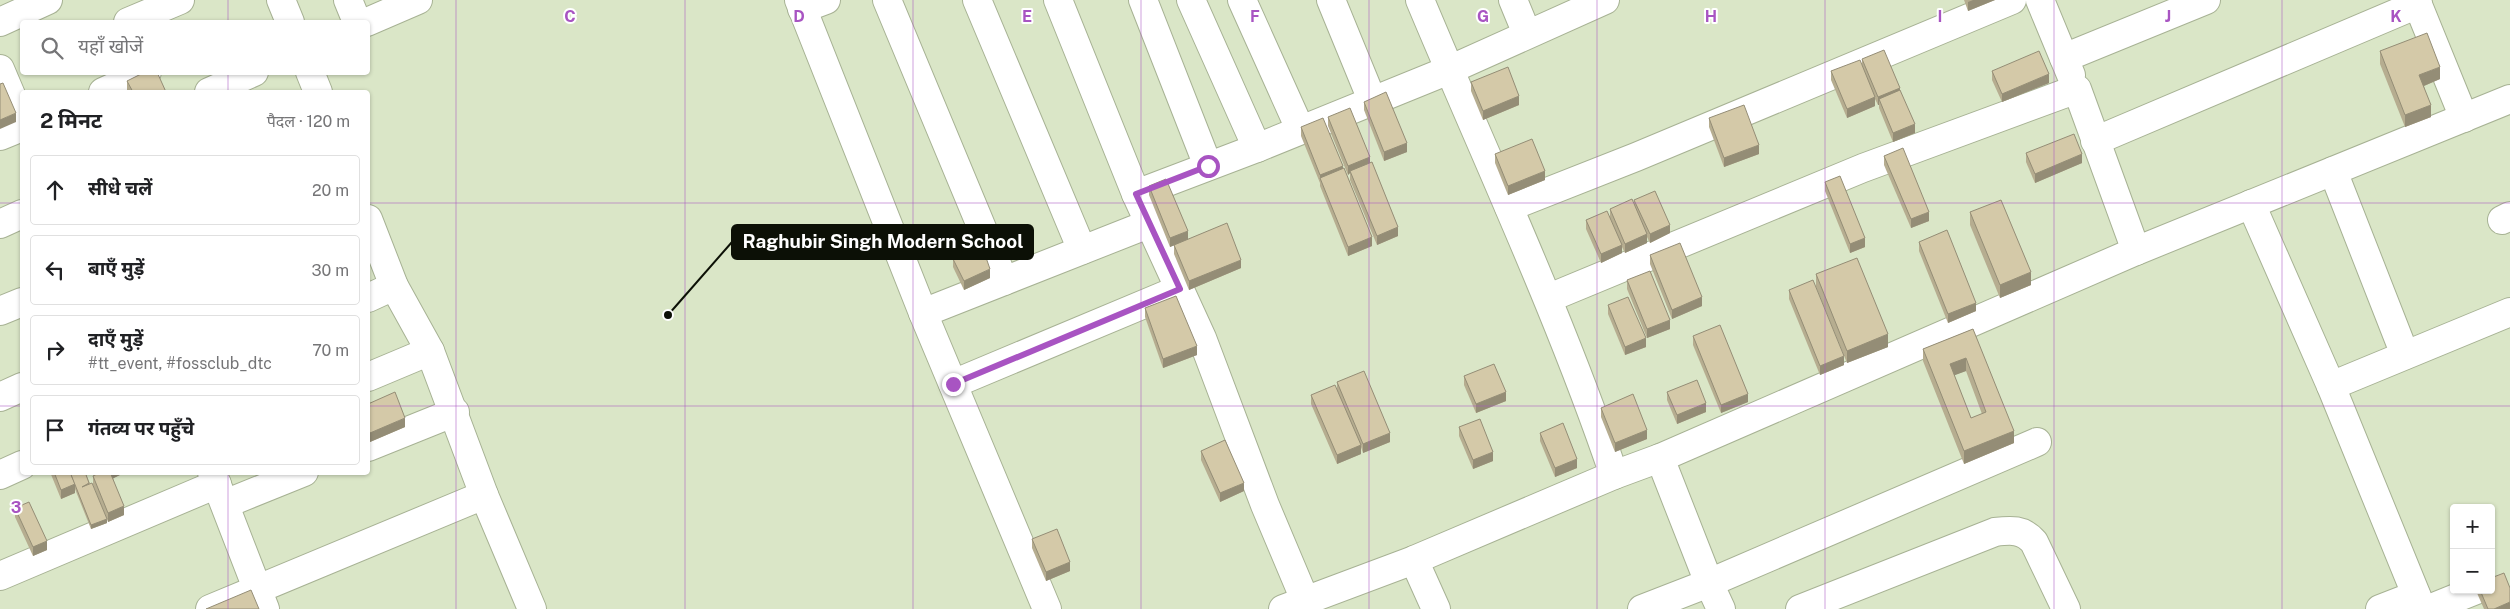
<!DOCTYPE html>
<html lang="hi">
<head>
<meta charset="utf-8">
<style>
  body { margin:0; font-family:"Public Sans","Noto Sans Devanagari",sans-serif; background:#f2f2f2; color:#202124 }
  .controls { position:absolute; right:15px; bottom:15px; display:grid; overflow:hidden; border-radius:5px; box-shadow:0 1px 4px #0004 }
  .controls button { width:45px; height:45px; display:grid; place-items:center; padding:0; border:0; border-bottom:1px solid #e0e0e0; background:#fff; color:#202124; font:25px sans-serif }
  .stop { position:absolute; width:15px; height:15px; margin:-11px; border:4px solid #a854c2; border-radius:50%; background:#fff }
  .stop.end { background:#a854c2; border-color:#fff; box-shadow:0 1px 5px #0008 }
  .list { margin:0; padding:0; list-style:none }
  h2 { display:flex; justify-content:space-between; align-items:center; height:65px; margin:0; padding:0 20px; font-size:21px }
  h2 small { font-size:16px; font-weight:400; color:#757577 }
  .list li { display:grid; grid-template-columns:32px 1fr auto; gap:15px; align-items:center; box-sizing:border-box; height:70px; margin:0 10px 10px; padding:0 10px; border:1px solid #e0e0e0; border-radius:5px }
  .list b { display:block; font-size:19px; white-space:nowrap }
  .list p { margin:0; font-size:16px; white-space:nowrap; color:#757577 }
  .list em { font-size:16px; font-style:normal; color:#757577 }
  .icon { flex:none; width:28px; height:28px; fill:none; stroke:currentColor; stroke-width:2; stroke-linecap:round; stroke-linejoin:round }
  .map { position:relative; flex:none; width:2510px; height:609px; overflow:hidden }
  .search { position:absolute; background:#fff; box-shadow:0 1px 4px #0004; left:20px; top:20px; width:350px; height:55px; display:flex; align-items:center; gap:12px; box-sizing:border-box; padding:0 18px; border-radius:5px; color:#757577; font-size:19px }
  .panel { position:absolute; background:#fff; box-shadow:0 1px 4px #0004; left:20px; top:90px; width:350px; height:385px; border-radius:5px }
  .map>svg:first-child { display:block }
  .lines { fill:none; stroke-linecap:round; stroke-linejoin:round }
  .minor-casing { stroke:#a7b294; stroke-width:30 }
  .tertiary-casing { stroke:#a7b294; stroke-width:30 }
  .minor { stroke:#fff; stroke-width:28 }
  .tertiary { stroke:#fff; stroke-width:28 }
  .wall { fill:#b6ad90; fill-rule:evenodd }
  .shaded-wall { fill:#948d76 }
  .building { fill:#d4c9a8; stroke:#948d76; fill-rule:evenodd }
  .route { stroke:#a854c2; stroke-width:6 }
  .grid { fill:none; stroke:#a854c2; stroke-width:1; stroke-opacity:0.55 }
  .grid-label { font-size:16px; text-anchor:middle; font-weight:bold; fill:#a854c2; stroke:#fff; stroke-width:4; stroke-linejoin:round; paint-order:stroke }
  .leader { fill:none; stroke:#0c1006; stroke-width:2 }
  .callout-dot { fill:#0c1006; stroke:#fff; stroke-width:2 }
  .callout { fill:#0c1006; stroke:#0c1006; stroke-width:2 }
  .callout-label { font-size:19px; text-anchor:middle; font-weight:bold; fill:#fff }
</style>
</head>
<body>
<div class="map">
<svg width="2510" height="609" viewBox="0 0 2510 609">
  <rect width="100%" height="100%" fill="#dae6c7"/>
  <g class="lines">
    <defs>
      <g id="minor">
        <path d="M281,0L290,22"/>
        <path d="M348,0L357,22"/>
        <path d="M799,0L923,313L1151,223"/>
        <path d="M887,0L1004,281"/>
        <path d="M977,0L1082,250"/>
        <path d="M1058,0L1136,194L1202,338L1265,505L1305,600"/>
        <path d="M1143,0L1208,166"/>
        <path d="M1191,0L1257,148"/>
        <path d="M1242,0L1300,129"/>
        <path d="M1331,0L1372,100"/>
        <path d="M1420,0C1486,158 1559,313 1614,475"/>
        <path d="M1513,0L1527,34"/>
        <path d="M2040,0L2071,75"/>
        <path d="M2416,0L2464,118"/>
        <path d="M802,9L826,0"/>
        <path d="M0,22L48,0"/>
        <path d="M128,22L180,0"/>
        <path d="M367,22L418,0"/>
        <path d="M2064,58L2206,0"/>
        <path d="M0,69L22,121"/>
        <path d="M310,72L318,92"/>
        <path d="M103,92L147,72"/>
        <path d="M209,92L254,72"/>
        <path d="M0,136L22,127"/>
        <path d="M2095,141L2418,4"/>
        <path d="M2333,171L2405,355"/>
        <path d="M1136,194L1257,148L1449,70L1605,0"/>
        <path d="M2251,204L2331,386L2422,609"/>
        <path d="M1509,207L1636,157L2012,0"/>
        <path d="M368,219L394,286L430,351L484,495L532,609"/>
        <path d="M2502,220L2510,216"/>
        <path d="M0,224L22,214"/>
        <path d="M368,298L394,286"/>
        <path d="M1549,298L1863,168L2077,89L2136,251"/>
        <path d="M0,311L22,302"/>
        <path d="M923,313L1047,609"/>
        <path d="M368,377L430,351"/>
        <path d="M953,384L1180,289"/>
        <path d="M2331,386L2510,312"/>
        <path d="M0,397L22,387"/>
        <path d="M368,447L455,412"/>
        <path d="M212,472L265,609"/>
        <path d="M0,475L22,465"/>
        <path d="M225,504L304,472"/>
        <path d="M1414,560L1436,609"/>
        <path d="M0,576L217,484"/>
        <path d="M210,609L484,495"/>
        <path d="M1642,609L1709,583L1660,458"/>
        <path d="M1721,609L1709,583L2037,442"/>
        <path d="M1800,609L1995,532C2011,530 2023,529 2034,542L2066,609"/>
        <path d="M2380,609L2416,595"/>
        <path d="M2429,609L2476,590"/>
      </g>
      <path id="tertiary" d="M1283,609L1414,560L1614,475L1660,458L2136,251L2510,99"/>
    </defs>
    <use href="#minor" class="minor-casing"/>
    <use href="#tertiary" class="tertiary-casing"/>
    <use href="#minor" class="minor"/>
    <use href="#tertiary" class="tertiary"/>
  </g>
  <g class="wall">
    <path d="M1964,0H1995L1968,11Z"/>
    <path d="M2380,51L2440,79L2424,86L2431,117L2405,127L2380,64Z"/>
    <path d="M1862,59L1900,91L1915,133L1893,142L1879,108V105H1878L1875,99V106L1847,118L1831,80V71L1862,66Z"/>
    <path d="M1992,71L2049,83L2002,102L1992,80Z"/>
    <path d="M127,81L166,92H129L127,90Z"/>
    <path d="M1471,82L1519,105L1483,120L1471,91Z"/>
    <path d="M1364,102L1407,152L1384,161L1364,110Z"/>
    <path d="M1328,117L1370,163L1398,236L1377,245L1350,180V173L1348,175L1328,126Z"/>
    <path d="M1709,118L1759,154L1724,167L1709,127Z"/>
    <path d="M1301,127L1343,168L1372,246L1348,256L1320,186V183L1301,136Z"/>
    <path d="M2026,153L2082,163L2035,183L2026,162Z"/>
    <path d="M1495,154L1545,180L1508,195L1495,163Z"/>
    <path d="M1884,156L1929,221L1911,228L1884,165Z"/>
    <path d="M1825,182L1865,247L1850,253L1825,191Z"/>
    <path d="M1149,186L1188,239L1241,268L1189,290L1174,254V245L1170,247L1149,195Z"/>
    <path d="M1634,200L1670,233L1650,243L1647,237V243L1625,253L1622,247V253L1601,263L1586,229V220L1610,216V209L1634,205Z"/>
    <path d="M1970,212L2031,285L2000,298L1970,225Z"/>
    <path d="M1919,242L1976,311L1948,323L1919,251Z"/>
    <path d="M1650,255L1702,306L1672,319L1650,264Z"/>
    <path d="M953,259L990,278L964,290L953,267Z"/>
    <path d="M1816,274L1888,347L1847,363L1816,287Z"/>
    <path d="M1627,280L1670,329L1647,338L1627,289Z"/>
    <path d="M1789,290L1844,365L1820,375L1789,299Z"/>
    <path d="M1608,305L1646,347L1625,355L1608,314Z"/>
    <path d="M1145,308L1197,355L1163,368L1145,317Z"/>
    <path d="M1973,329L2014,443L1964,464L1923,361V349ZM1966,371L1982,414L1971,418L1954,375Z"/>
    <path d="M1693,336L1748,402L1721,413L1693,345Z"/>
    <path d="M1464,376L1506,401L1476,413L1464,385Z"/>
    <path d="M1337,382L1390,442L1363,453L1361,447V454L1337,464L1311,404V395L1337,389Z"/>
    <path d="M1667,392L1706,412L1677,424L1667,400Z"/>
    <path d="M368,404L405,427L370,442L368,436Z"/>
    <path d="M1601,408L1647,439L1615,452L1601,417Z"/>
    <path d="M1459,427L1493,461L1473,469L1459,436Z"/>
    <path d="M1540,433L1577,468L1555,477L1540,441Z"/>
    <path d="M1201,451L1244,491L1220,502L1201,460Z"/>
    <path d="M50,472H85L107,523L91,529L75,489V493L61,499Z"/>
    <path d="M101,472H126L113,478L124,515L108,522L93,485V476Z"/>
    <path d="M15,508L47,550L33,556L15,517Z"/>
    <path d="M1032,539L1070,571L1046,581L1032,548Z"/>
    <path d="M2477,590H2491L2510,609H2484L2477,593Z"/>
  </g>
  <g class="shaded-wall">
    <path d="M1973,0H1995L1968,11V2Z"/>
    <path d="M2440,67V79L2419,88V75Z"/>
    <path d="M2049,74V83L2002,102V94Z"/>
    <path d="M1900,88V96L1879,99V105H1878V97Z"/>
    <path d="M1519,96V105L1483,120V111Z"/>
    <path d="M1875,97V106L1847,118V109Z"/>
    <path d="M2431,105V117L2405,127V115Z"/>
    <path d="M16,113V122L0,129V120Z"/>
    <path d="M1915,124V133L1893,142V133Z"/>
    <path d="M1407,143V152L1384,161V152Z"/>
    <path d="M1759,145V154L1724,167V158Z"/>
    <path d="M2082,154V163L2035,183V174Z"/>
    <path d="M1370,157V165L1350,171V173L1348,175V166Z"/>
    <path d="M1343,166V175L1320,179V175Z"/>
    <path d="M1545,171V180L1508,195V186Z"/>
    <path d="M1929,212V221L1911,228V219Z"/>
    <path d="M1670,225V233L1650,243V234Z"/>
    <path d="M1398,227V236L1377,245V236Z"/>
    <path d="M1188,231V240L1170,247V238Z"/>
    <path d="M1647,234V243L1625,253V244Z"/>
    <path d="M1372,237V246L1348,256V247Z"/>
    <path d="M1865,238V247L1850,253V244Z"/>
    <path d="M1622,245V253L1601,263V254Z"/>
    <path d="M1241,260V268L1189,290V281Z"/>
    <path d="M990,269V278L964,290V281Z"/>
    <path d="M2031,272V285L2000,298V285Z"/>
    <path d="M1702,297V306L1672,319V310Z"/>
    <path d="M1976,303V311L1948,323V314Z"/>
    <path d="M1670,320V329L1647,338V329Z"/>
    <path d="M1888,334V347L1847,363V351Z"/>
    <path d="M1646,338V347L1625,355V347Z"/>
    <path d="M1197,346V355L1163,368V359Z"/>
    <path d="M1844,356V365L1820,375V366Z"/>
    <path d="M1966,358V371L1950,377V364Z"/>
    <path d="M1506,392V401L1476,413V404Z"/>
    <path d="M1748,394V402L1721,413V405Z"/>
    <path d="M1706,403V412L1677,424V415Z"/>
    <path d="M405,418V427L370,442V433Z"/>
    <path d="M1647,430V439L1615,452V443Z"/>
    <path d="M2014,431V443L1964,464V451Z"/>
    <path d="M1390,433V442L1363,453V444Z"/>
    <path d="M1361,445V454L1337,464V455Z"/>
    <path d="M1493,452V461L1473,469V460Z"/>
    <path d="M1577,459V468L1555,477V468Z"/>
    <path d="M112,472H126L112,479Z"/>
    <path d="M1244,483V491L1220,502V493Z"/>
    <path d="M75,484V493L61,499V490Z"/>
    <path d="M124,506V515L108,522V513Z"/>
    <path d="M107,519V523L91,529V525Z"/>
    <path d="M47,541V550L33,556V547Z"/>
    <path d="M1070,562V571L1046,581V572Z"/>
    <path d="M2510,602V609H2494Z"/>
  </g>
  <g class="building">
    <path d="M2427,33L2440,67L2419,75L2431,105L2405,115L2380,51Z"/>
    <path d="M1884,50L1900,88L1878,97L1862,59Z"/>
    <path d="M2039,51L2049,74L2002,94L1992,71Z"/>
    <path d="M1860,60L1875,97L1847,109L1831,71Z"/>
    <path d="M1508,67L1519,96L1483,111L1471,82Z"/>
    <path d="M145,72H157L166,92H133L127,81Z"/>
    <path d="M3,83L16,113L0,120V84Z"/>
    <path d="M1900,90L1915,124L1893,133L1879,99Z"/>
    <path d="M1386,92L1407,143L1384,152L1364,102Z"/>
    <path d="M1744,105L1759,145L1724,158L1709,118Z"/>
    <path d="M1350,108L1370,157L1348,166L1328,117Z"/>
    <path d="M1323,118L1343,166L1320,175L1301,127Z"/>
    <path d="M2074,134L2082,154L2035,174L2026,153Z"/>
    <path d="M1532,139L1545,171L1508,186L1495,154Z"/>
    <path d="M1903,148L1929,212L1911,219L1884,156Z"/>
    <path d="M1372,162L1398,227L1377,236L1350,171Z"/>
    <path d="M1344,168L1372,237L1348,247L1320,178Z"/>
    <path d="M1840,176L1865,238L1850,244L1825,182Z"/>
    <path d="M1166,179L1188,231L1170,238L1149,186Z"/>
    <path d="M1655,191L1670,225L1650,234L1634,200Z"/>
    <path d="M1632,199L1647,234L1625,244L1610,209Z"/>
    <path d="M2001,200L2031,272L2000,285L1970,212Z"/>
    <path d="M1607,211L1622,245L1601,254L1586,220Z"/>
    <path d="M1227,223L1241,260L1189,281L1174,245Z"/>
    <path d="M1947,230L1976,303L1948,314L1919,242Z"/>
    <path d="M1680,243L1702,297L1672,310L1650,255Z"/>
    <path d="M982,246L990,269L964,281L953,259Z"/>
    <path d="M1857,258L1888,334L1847,351L1816,274Z"/>
    <path d="M1650,271L1670,320L1647,329L1627,280Z"/>
    <path d="M1813,280L1844,356L1820,366L1789,290Z"/>
    <path d="M1176,296L1197,346L1163,359L1145,308Z"/>
    <path d="M1628,297L1646,338L1625,347L1608,305Z"/>
    <path d="M1720,325L1748,394L1721,405L1693,336Z"/>
    <path d="M1973,329L2014,431L1964,451L1923,349ZM1966,358L1986,412L1971,418L1950,364Z"/>
    <path d="M1494,364L1506,392L1476,404L1464,376Z"/>
    <path d="M1364,371L1390,433L1363,444L1337,382Z"/>
    <path d="M1697,380L1706,403L1677,415L1667,392Z"/>
    <path d="M1335,385L1361,445L1337,455L1311,395Z"/>
    <path d="M395,392L405,418L370,433L368,427V404Z"/>
    <path d="M1633,394L1647,430L1615,443L1601,408Z"/>
    <path d="M1480,419L1493,452L1473,460L1459,427Z"/>
    <path d="M1563,423L1577,459L1555,468L1540,433Z"/>
    <path d="M1225,440L1244,483L1220,493L1201,451Z"/>
    <path d="M54,472H70L75,484L61,490Z"/>
    <path d="M70,472H85L89,483L82,487L92,483L107,519L91,525Z"/>
    <path d="M101,472H110L124,506L108,513L93,476Z"/>
    <path d="M29,502L47,541L33,547L15,508Z"/>
    <path d="M1057,529L1070,562L1046,572L1032,539Z"/>
    <path d="M2504,573L2510,588V602L2494,609H2488L2480,590H2491V578Z"/>
    <path d="M251,590L259,609H206Z"/>
  </g>
  <g class="lines">
    <path class="route" d="M953,384L1180,289L1136,194L1208,166"/>
  </g>
  <path class="grid" d="M228,0V22M456,0V609M685,0V609M913,0V609M1141,0V609M1369,0V609M1597,0V609M1825,0V609M2054,0V609M2282,0V609M228,72V92M0,203H22M368,203H2510M0,406H22M368,406H2510M228,472V609"/>
  <g class="grid-label">
    <text x="570" y="22">C</text>
    <text x="799" y="22">D</text>
    <text x="1027" y="22">E</text>
    <text x="1255" y="22">F</text>
    <text x="1483" y="22">G</text>
    <text x="1711" y="22">H</text>
    <text x="1940" y="22">I</text>
    <text x="2168" y="22">J</text>
    <text x="2396" y="22">K</text>
    <text x="16" y="513">3</text>
  </g>
  <path class="leader" d="M668 315L732 242"/>
  <circle class="callout-dot" cx="668" cy="315" r="5"/>
  <rect class="callout" x="732" y="225" width="301" height="34" rx="5"/>
  <g class="callout-label">
    <text x="883" y="248">Raghubir Singh Modern School</text>
  </g>
</svg>
<div class="controls">
<button>+</button>
<button>−</button>
</div>
<div class="stop" style="left:1208px;top:166px"></div>
<div class="stop end" style="left:953px;top:384px"></div>
<div class="search"><svg class="icon" aria-label="search" viewBox="0 0 24 24"><circle cx="10" cy="10" r="6"/><path d="M15 15l6 6"/></svg>यहाँ खोजें</div>
<section class="panel">
<h2>2 मिनट<small>पैदल · 120 m</small></h2>
<ul class="list">
<li><svg class="icon" aria-label="ahead" viewBox="0 0 24 24"><path d="M12 20V5M6 11l6-6 6 6"/></svg><div><b>सीधे चलें</b></div><em>20 m</em></li>
<li><svg class="icon" aria-label="left" viewBox="0 0 24 24"><path d="M17 20v-9H6M10 6l-5 5 5 5"/></svg><div><b>बाएँ मुड़ें</b></div><em>30 m</em></li>
<li><svg class="icon" aria-label="right" viewBox="0 0 24 24"><path d="M7 20v-9h11M14 6l5 5-5 5"/></svg><div><b>दाएँ मुड़ें</b><p>#tt_event, #fossclub_dtc</p></div><em>70 m</em></li>
<li><svg class="icon" aria-label="arrive" viewBox="0 0 24 24"><path d="M6 21V4h12l-3 4 3 4H6"/></svg><div><b>गंतव्य पर पहुँचे</b></div></li>
</ul>
</section>
</div>
</body>
</html>
